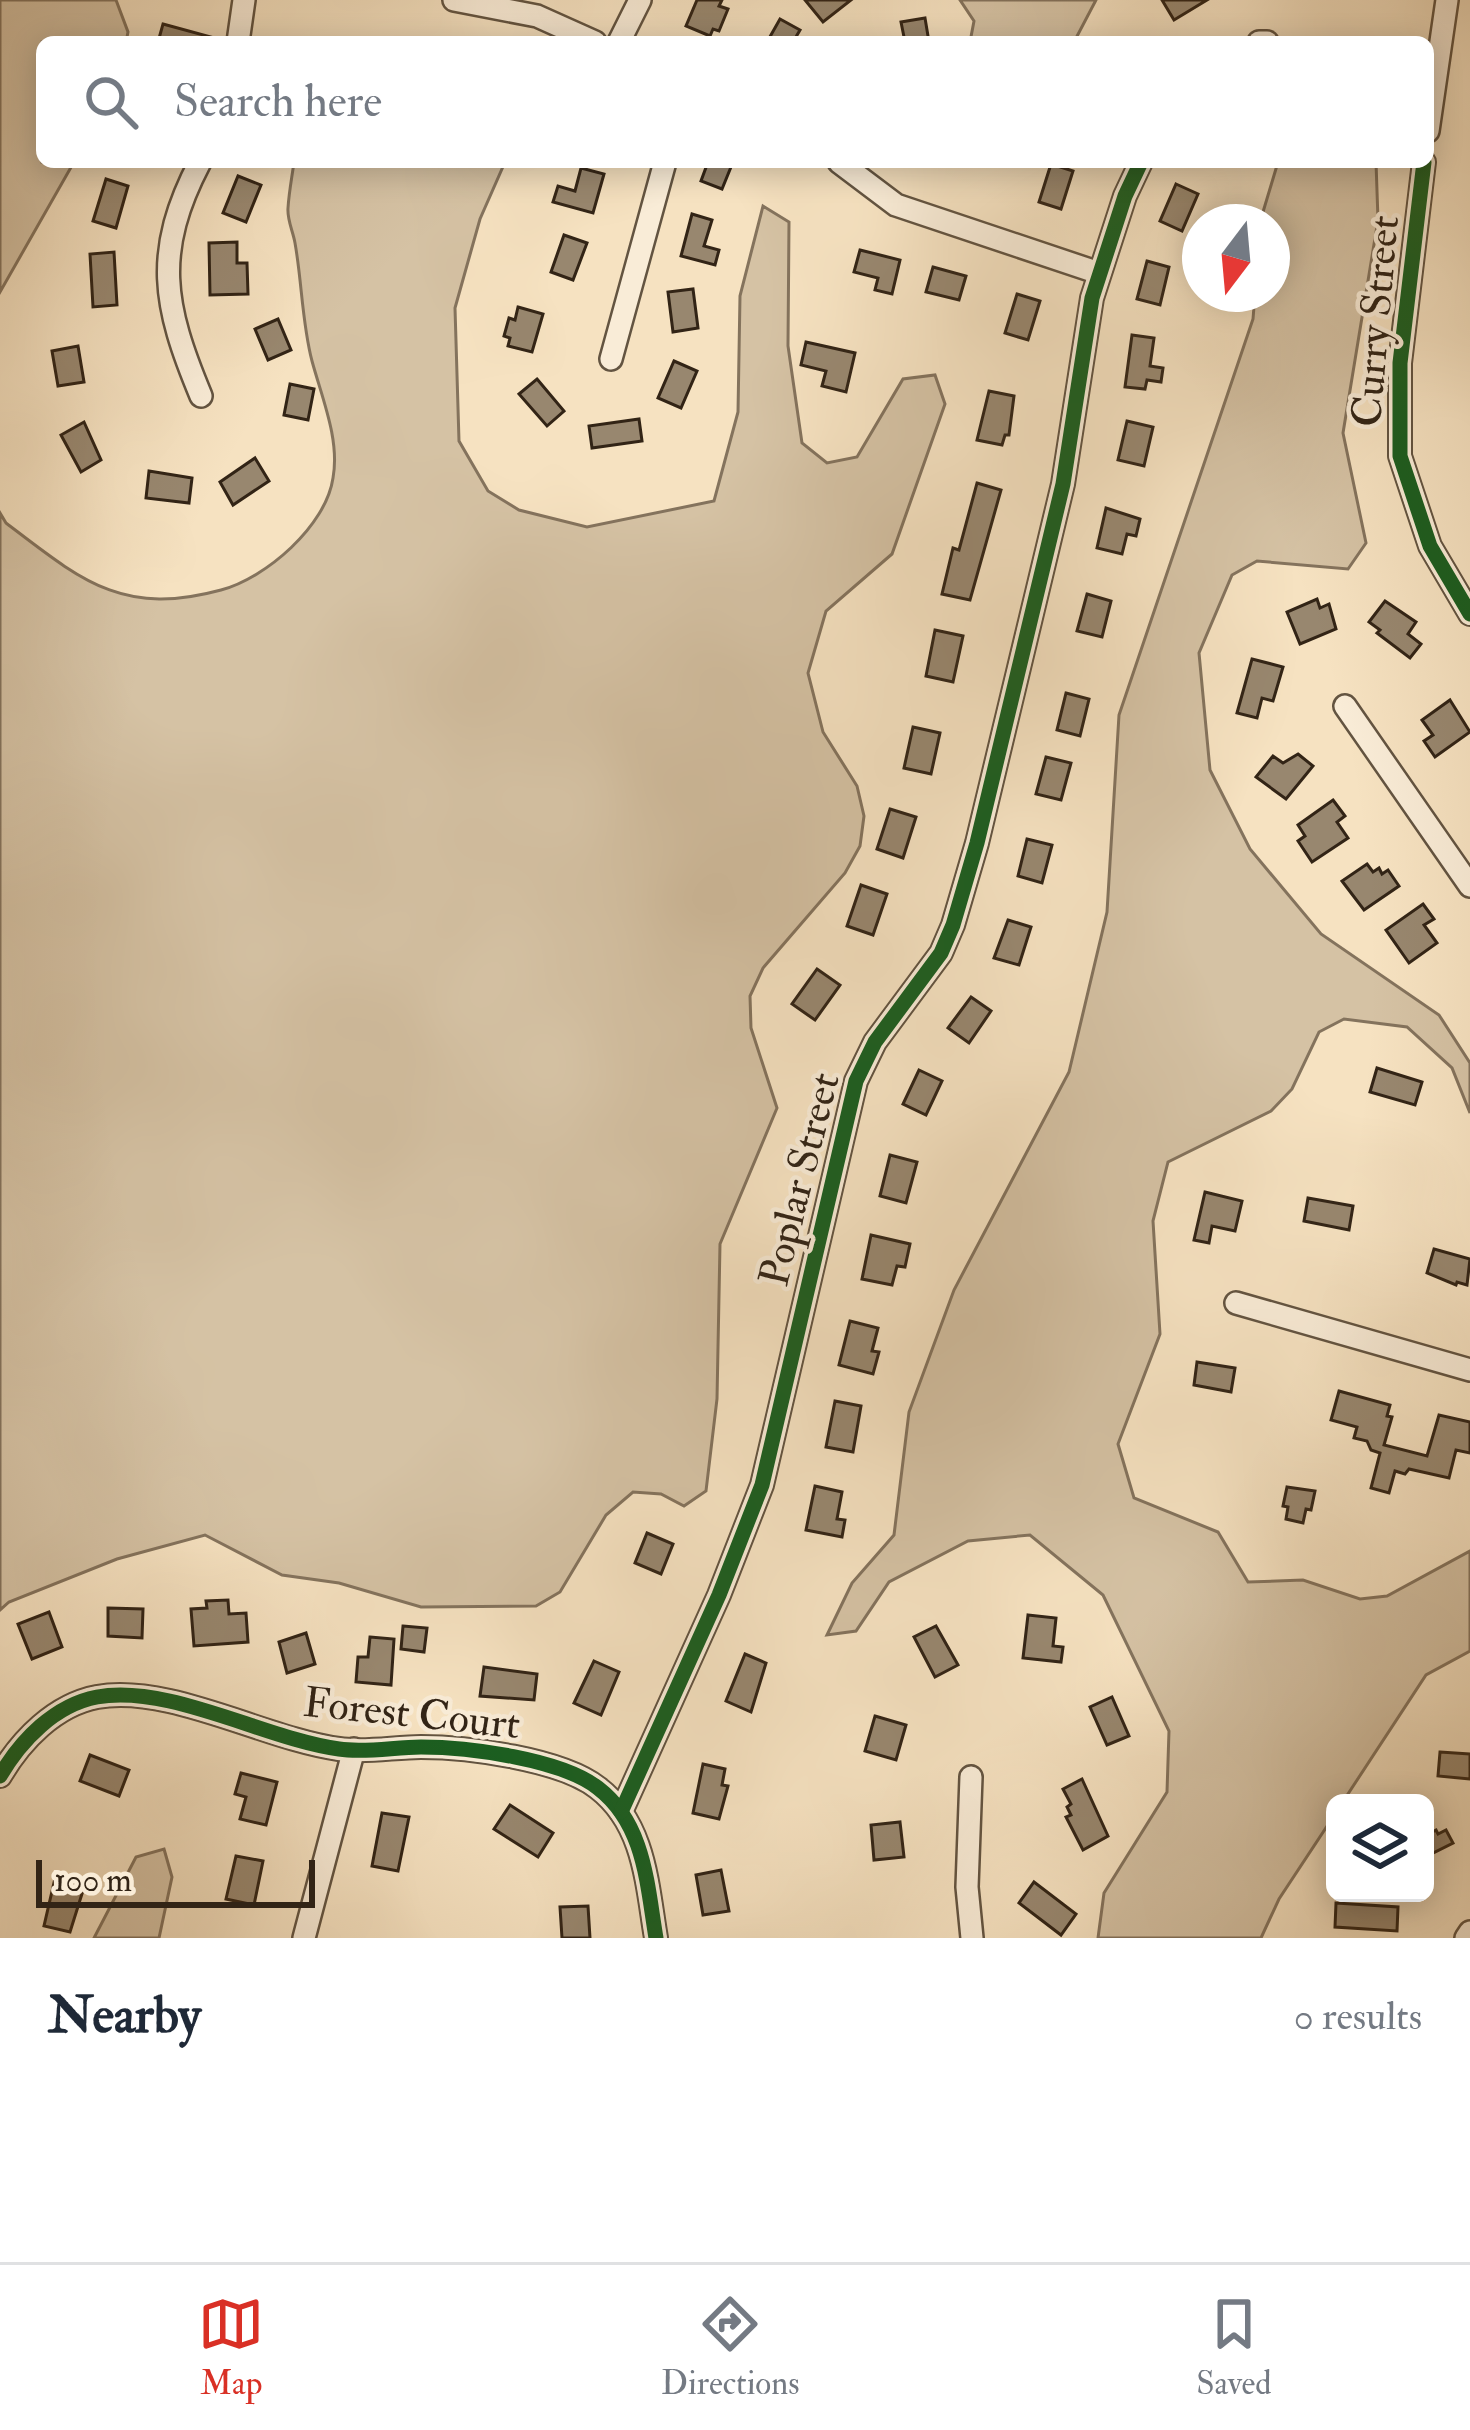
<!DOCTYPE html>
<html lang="en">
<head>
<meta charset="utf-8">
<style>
  body { margin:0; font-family:"IM FELL Double Pica",serif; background:#f6f6f7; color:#1f2937 }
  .controls { position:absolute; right:36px; bottom:36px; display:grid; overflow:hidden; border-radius:18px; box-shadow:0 6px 30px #0003 }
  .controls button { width:108px; height:108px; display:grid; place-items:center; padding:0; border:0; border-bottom:3px solid #e0e1e3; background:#fff; color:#1f2937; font:60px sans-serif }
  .compass { position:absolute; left:1182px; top:204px; width:108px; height:108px; border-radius:50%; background:#fff; box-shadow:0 6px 30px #0003; rotate:196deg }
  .scale { position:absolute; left:36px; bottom:30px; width:279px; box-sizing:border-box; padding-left:12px; border:6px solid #322416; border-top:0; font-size:33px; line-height:42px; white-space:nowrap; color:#322416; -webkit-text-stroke:9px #f9ecd7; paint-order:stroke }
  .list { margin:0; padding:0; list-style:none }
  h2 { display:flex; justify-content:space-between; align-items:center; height:156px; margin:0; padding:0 48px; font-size:51px }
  h2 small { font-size:39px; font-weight:400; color:#747a83 }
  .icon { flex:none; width:66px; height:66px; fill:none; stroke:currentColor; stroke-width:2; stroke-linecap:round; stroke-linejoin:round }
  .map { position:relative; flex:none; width:1470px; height:1938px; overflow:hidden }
  .search { position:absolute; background:#fff; box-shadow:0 6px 30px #0003; left:36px; right:36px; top:36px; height:132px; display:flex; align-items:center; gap:30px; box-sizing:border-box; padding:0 42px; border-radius:18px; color:#747a83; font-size:45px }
  .sheet { height:324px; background:#fff }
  nav { display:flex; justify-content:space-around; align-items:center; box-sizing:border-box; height:168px; border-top:3px solid #e0e1e3; background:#fff; font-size:33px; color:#747a83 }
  nav a { display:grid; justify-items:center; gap:6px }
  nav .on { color:#d93025 }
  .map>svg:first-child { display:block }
  .green { fill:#d5c2a4; stroke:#84735d; stroke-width:3 }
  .building { fill:#98876f; stroke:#322416; stroke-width:3 }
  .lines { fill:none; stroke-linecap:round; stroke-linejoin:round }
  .minor-casing { stroke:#635441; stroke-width:26 }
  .minor { stroke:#f9ecd7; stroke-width:21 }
  .cycleway-casing { stroke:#f9ecd7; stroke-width:22 }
  .cycleway { stroke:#1b5e20; stroke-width:15 }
  .labels { text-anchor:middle; stroke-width:9; stroke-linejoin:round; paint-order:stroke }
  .street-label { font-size:42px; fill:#322416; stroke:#f9ecd7 }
</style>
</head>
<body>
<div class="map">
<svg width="1470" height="1938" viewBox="0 0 1470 1938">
  <rect width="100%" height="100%" fill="#f6e2c1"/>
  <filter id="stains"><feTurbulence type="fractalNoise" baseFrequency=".00167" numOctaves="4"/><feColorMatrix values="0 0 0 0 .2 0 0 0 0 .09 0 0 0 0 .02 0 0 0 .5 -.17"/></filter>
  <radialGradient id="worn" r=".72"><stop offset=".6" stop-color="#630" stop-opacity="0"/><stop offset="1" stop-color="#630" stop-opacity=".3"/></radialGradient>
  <g class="green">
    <path d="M0,0H116L128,32L126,42H42V162H74L0,292Z"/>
    <path d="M960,0H1096L1074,42H970L974,21Z"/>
    <path d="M294,162H505L480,219L455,308L459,441L488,491L519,510L587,527L714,501L738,412L740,296L763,206L789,222L788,346L802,443L827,463L857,457L903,379L935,375L945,404L892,554L826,611L808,673L823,732L857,786L864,816L860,846L845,873L763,968L750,996L751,1028L777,1108L720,1244L717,1399L706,1491L684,1506L661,1494L633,1492L606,1515L560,1592L536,1606L421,1607L339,1583L282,1575L205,1535L117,1559L9,1602L0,1610V513L6,523C81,580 122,617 221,590C266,578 326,526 333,478C340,440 322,398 312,361C302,323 302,282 295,243C293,231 287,220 288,208C289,192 292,177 294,162Z"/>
    <path d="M1278,162H1376L1378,220L1343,433L1366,543L1348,569L1257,561L1232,575L1199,653L1210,770L1250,849L1321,934L1439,1015L1470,1063V1113L1452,1068L1407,1027L1344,1019L1319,1032L1292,1089L1271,1111L1168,1162L1153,1221L1160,1334L1118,1444L1134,1498L1218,1532L1248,1582L1303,1580L1360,1599L1387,1596L1470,1551V1651L1426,1675L1342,1803H1335V1814L1279,1899L1261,1938H1098L1104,1893L1167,1792L1169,1731L1103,1595L1030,1535L968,1541L889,1582L856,1631L827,1635L852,1583L894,1535L909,1412L954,1290L1069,1072L1107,912L1119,715L1253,319L1255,294H1272V222H1260Z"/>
    <path d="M164,1849L172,1877L159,1938H94L136,1857Z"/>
  </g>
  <g class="building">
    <path d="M697,0H722L719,6L728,9L719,31L713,29L710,36L686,26Z"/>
    <path d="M805,0H851L823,22Z"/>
    <path d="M1162,0H1207L1174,20Z"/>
    <path d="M925,18L929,42H905L901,22Z"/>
    <path d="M780,19L800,30L793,42H767Z"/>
    <path d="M163,24L211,37L210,42H158Z"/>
    <path d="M708,162H733L722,189L701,181Z"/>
    <path d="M1051,164L1073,171L1061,209L1039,202Z"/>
    <path d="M581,168L604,174L593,213L553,202L558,186L575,191Z"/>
    <path d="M238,176L261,185L246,222L223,213Z"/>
    <path d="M106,179L128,186L116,228L93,221Z"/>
    <path d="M1176,184L1198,194L1182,231L1160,221Z"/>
    <path d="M692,214L712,220L704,246L719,250L715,265L681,256Z"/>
    <path d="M564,235L587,243L573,280L551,272Z"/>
    <path d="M237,242V263H247L248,294L210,295L209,243Z"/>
    <path d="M860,250L900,260L892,294L875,290L878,278L854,272Z"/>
    <path d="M114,252L117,305L93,307L90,254Z"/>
    <path d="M1147,261L1169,267L1160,305L1137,299Z"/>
    <path d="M933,267L966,276L959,300L926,292Z"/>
    <path d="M693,289L698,328L673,332L668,292Z"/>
    <path d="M1017,294L1040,301L1028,340L1005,333Z"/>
    <path d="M518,307L543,314L532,352L508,346L510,338L504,336L509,318L515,320Z"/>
    <path d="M278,319L291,350L268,360L255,329Z"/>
    <path d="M1132,335L1154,338L1150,366L1163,368L1161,382L1147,380L1145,389L1125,387Z"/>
    <path d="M806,342L855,353L846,392L822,386L826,371L801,365Z"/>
    <path d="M78,346L84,382L58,386L52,351Z"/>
    <path d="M674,361L697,371L681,408L658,398Z"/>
    <path d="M537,379L564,411L547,426L519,394Z"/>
    <path d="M290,384L314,389L308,420L284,415Z"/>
    <path d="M989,391L1014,396L1009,435H1005L1002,445L977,440Z"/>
    <path d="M639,419L642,441L592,448L589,426Z"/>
    <path d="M1127,421L1153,427L1144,466L1118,460Z"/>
    <path d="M84,422L101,460L81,472L61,435Z"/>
    <path d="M255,458L269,481L233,505L220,482Z"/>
    <path d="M149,471L192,478L189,503L146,498Z"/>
    <path d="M977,483L1001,490L970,600L942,594L953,548L959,550Z"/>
    <path d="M1106,508L1140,519L1136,536L1127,534L1122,554L1097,548Z"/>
    <path d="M1087,594L1111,601L1102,637L1077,631Z"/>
    <path d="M1317,599L1320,608L1329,604L1336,629L1300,644L1287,612Z"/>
    <path d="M1385,601L1416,622L1408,634L1421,644L1410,658L1377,633L1380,630L1369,622Z"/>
    <path d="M935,630L963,636L953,682L926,676Z"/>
    <path d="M1252,659L1283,667L1273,701L1262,698L1257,718L1237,713Z"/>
    <path d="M1066,693L1089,699L1080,736L1057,730Z"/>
    <path d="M1450,700L1470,732L1435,757L1424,741L1433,735L1422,720Z"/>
    <path d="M913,727L940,733L931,774L904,768Z"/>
    <path d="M1298,754L1313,766L1286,799L1256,777L1273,756L1283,763Z"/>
    <path d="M1046,757L1071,763L1061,800L1036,794Z"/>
    <path d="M1333,800L1345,816L1337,822L1348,838L1312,862L1298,841L1305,836L1298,825Z"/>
    <path d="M890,809L916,817L903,858L877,849Z"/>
    <path d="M1027,839L1052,845L1042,883L1018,876Z"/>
    <path d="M1367,864L1373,872L1379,868L1382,874L1388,870L1399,886L1364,910L1342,881Z"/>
    <path d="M861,885L887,894L873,935L847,926Z"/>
    <path d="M1423,904L1434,919L1424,925L1437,943L1409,963L1386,930Z"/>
    <path d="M1008,920L1031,927L1019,965L994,958Z"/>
    <path d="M817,969L840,985L815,1020L792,1004Z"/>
    <path d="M971,997L991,1011L969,1043L948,1028Z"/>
    <path d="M1377,1068L1422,1082L1415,1105L1370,1092Z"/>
    <path d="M919,1070L942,1081L926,1115L903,1104Z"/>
    <path d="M890,1155L917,1162L906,1203L880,1196Z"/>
    <path d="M1205,1192L1242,1201L1235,1231L1212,1226L1209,1243L1194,1240Z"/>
    <path d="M1308,1198L1353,1206L1349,1230L1304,1221Z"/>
    <path d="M871,1235L910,1244L905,1267L897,1266L892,1285L862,1279Z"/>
    <path d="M1434,1249L1470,1259L1467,1285L1457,1282L1456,1285L1427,1273Z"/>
    <path d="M850,1321L878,1328L872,1351L879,1352L873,1374L839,1365Z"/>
    <path d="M1197,1362L1235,1368L1231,1392L1194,1385Z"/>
    <path d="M1339,1391L1390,1405L1387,1416L1392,1417L1384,1445L1427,1456L1439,1415L1470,1422V1453L1456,1450L1449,1478L1409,1469L1405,1474L1395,1471L1389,1493L1371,1488L1380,1453L1371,1450L1367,1441L1354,1438L1357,1427L1331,1420Z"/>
    <path d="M835,1401L861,1406L853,1452L826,1447Z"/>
    <path d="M815,1486L842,1492L837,1519L845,1520L842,1537L806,1530Z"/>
    <path d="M1287,1487L1315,1491L1311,1510L1306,1509L1303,1523L1286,1519L1288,1507L1283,1506Z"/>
    <path d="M647,1533L673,1544L661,1574L635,1563Z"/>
    <path d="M228,1600L229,1614L246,1613L248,1642L194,1646L191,1609L207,1608L206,1601Z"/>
    <path d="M108,1608L143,1609L142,1638L108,1636Z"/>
    <path d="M49,1612L62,1647L32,1659L18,1624Z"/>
    <path d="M1028,1615L1056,1618L1053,1646L1063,1647L1061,1662L1023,1658Z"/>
    <path d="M403,1626L427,1628L424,1652L401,1649Z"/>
    <path d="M936,1626L958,1665L935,1677L914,1637Z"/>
    <path d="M306,1633L315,1664L287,1673L279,1642Z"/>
    <path d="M370,1637L394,1639L391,1685L356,1682L358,1657H368Z"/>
    <path d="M745,1654L766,1663L751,1712L726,1701Z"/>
    <path d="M594,1661L619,1672L601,1715L574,1703Z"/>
    <path d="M484,1667L537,1674L534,1700L480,1696Z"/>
    <path d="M1112,1697L1129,1736L1107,1745L1090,1707Z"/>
    <path d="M875,1716L906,1725L896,1760L865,1751Z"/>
    <path d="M1440,1752L1470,1754V1779L1438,1776Z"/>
    <path d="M90,1755L129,1770L119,1796L80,1781Z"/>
    <path d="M703,1764L725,1769L722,1785L728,1786L719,1819L693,1813Z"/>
    <path d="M241,1773L277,1782L266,1825L240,1819L246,1797L235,1794Z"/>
    <path d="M1082,1779L1108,1836L1083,1850L1066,1817L1071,1815L1067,1807L1071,1804L1063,1789Z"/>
    <path d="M510,1805L553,1833L538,1857L494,1829Z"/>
    <path d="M382,1813L409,1817L398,1871L372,1866Z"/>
    <path d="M900,1822L904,1857L874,1860L871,1825Z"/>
    <path d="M1436,1830L1438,1834L1446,1830L1453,1843L1425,1857V1836Z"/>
    <path d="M236,1856L263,1861L254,1905L226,1899Z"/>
    <path d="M721,1870L729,1911L703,1915L696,1875Z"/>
    <path d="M56,1874L86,1881L70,1932L44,1926Z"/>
    <path d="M1034,1882L1076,1914L1061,1935L1019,1903Z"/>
    <path d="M1336,1903L1398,1907L1397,1931L1335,1927Z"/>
    <path d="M588,1906L590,1938H562L560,1907Z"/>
  </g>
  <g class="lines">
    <defs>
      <g id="minor">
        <path d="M454,0L537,16L595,42"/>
        <path d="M238,42L244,0"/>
        <path d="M619,42L640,0"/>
        <path d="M1259,42H1267"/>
        <path d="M1428,131L1447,0"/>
        <path d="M200,162C153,252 163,305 201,396"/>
        <path d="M839,162L896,205L1099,273"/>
        <path d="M1424,162L1400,363V456L1430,546L1470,614"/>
        <path d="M611,359L665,162"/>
        <path d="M1345,706L1470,886"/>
        <path d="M1236,1303L1470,1370"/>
        <path d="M0,1776C21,1740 55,1705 97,1697C170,1684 265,1739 339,1749C365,1753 395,1747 421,1747C468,1747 561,1759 598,1788C645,1824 647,1885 656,1938"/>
        <path d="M971,1777L967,1887L972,1938"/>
        <path d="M621,1812L719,1595L762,1485L856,1081L875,1042L941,953L953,925L977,843L1063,484L1092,298L1125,196L1141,162"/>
        <path d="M304,1938L354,1749"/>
        <path d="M1466,1938L1470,1932"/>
      </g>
    </defs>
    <use href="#minor" class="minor-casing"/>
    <use href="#minor" class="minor"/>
    <defs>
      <g id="cycleway">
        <path d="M1424,162L1400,363V456L1430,546L1470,614"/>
        <path d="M0,1776C21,1740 55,1705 97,1697C170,1684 265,1739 339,1749C365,1753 395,1747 421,1747C468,1747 561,1759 598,1788C645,1824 647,1885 656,1938"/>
        <path d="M621,1812L719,1595L762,1485L856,1081L875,1042L941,953L953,925L977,843L1063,484L1092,298L1125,196L1141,162"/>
      </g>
    </defs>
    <use href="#cycleway" class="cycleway-casing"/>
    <use href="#cycleway" class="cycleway"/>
  </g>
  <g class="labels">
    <g class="street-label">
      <text transform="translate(1374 321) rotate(-85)" y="15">Curry Street</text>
      <text transform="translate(798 1179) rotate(-76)" y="15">Poplar Street</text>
      <text transform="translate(412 1712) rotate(6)" y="15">Forest Court</text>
    </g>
  </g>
  <rect width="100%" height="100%" filter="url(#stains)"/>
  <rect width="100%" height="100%" fill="url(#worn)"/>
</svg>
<div class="controls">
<button><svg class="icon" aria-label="layers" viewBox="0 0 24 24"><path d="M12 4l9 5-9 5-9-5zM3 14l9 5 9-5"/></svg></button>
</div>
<svg class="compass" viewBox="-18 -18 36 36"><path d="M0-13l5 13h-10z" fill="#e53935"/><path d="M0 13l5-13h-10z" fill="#747a83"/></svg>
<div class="scale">100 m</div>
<div class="search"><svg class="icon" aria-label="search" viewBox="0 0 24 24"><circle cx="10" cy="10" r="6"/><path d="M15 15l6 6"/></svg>Search here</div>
</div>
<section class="sheet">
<h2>Nearby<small>0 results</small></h2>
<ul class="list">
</ul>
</section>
<nav>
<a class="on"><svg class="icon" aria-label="map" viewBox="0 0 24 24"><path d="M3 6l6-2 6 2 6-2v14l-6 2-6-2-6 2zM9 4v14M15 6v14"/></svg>Map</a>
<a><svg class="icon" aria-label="directions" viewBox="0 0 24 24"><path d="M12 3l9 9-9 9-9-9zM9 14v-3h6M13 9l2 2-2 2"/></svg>Directions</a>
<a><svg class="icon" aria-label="saved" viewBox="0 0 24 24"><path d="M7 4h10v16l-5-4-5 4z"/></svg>Saved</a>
</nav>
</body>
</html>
